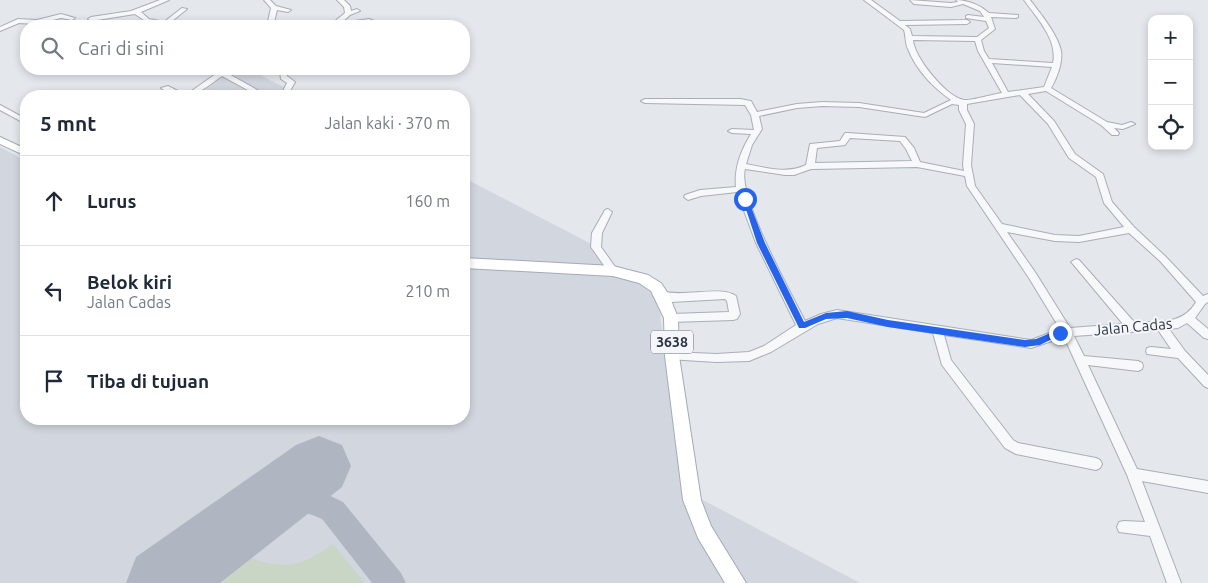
<!DOCTYPE html>
<html lang="id">
<head>
<meta charset="utf-8">
<style>
  body { margin:0; font-family:Ubuntu,sans-serif; background:#f2f2f3; color:#1f2937 }
  .controls { position:absolute; right:15px; top:15px; display:grid; overflow:hidden; border-radius:10px; box-shadow:0 2px 8px #0003 }
  .controls button { width:45px; height:45px; display:grid; place-items:center; padding:0; border:0; border-bottom:1px solid #e0e1e3; background:#fff; color:#1f2937; font:25px sans-serif }
  .stop { position:absolute; width:15px; height:15px; margin:-11px; border:4px solid #2563eb; border-radius:50%; background:#fff }
  .stop.end { background:#2563eb; border-color:#fff; box-shadow:0 1px 5px #0008 }
  .list { margin:0; padding:0; list-style:none }
  h2 { display:flex; justify-content:space-between; align-items:center; height:65px; margin:0; padding:0 20px; font-size:21px }
  h2 small { font-size:16px; font-weight:400; color:#747a83 }
  .list li { display:grid; grid-template-columns:32px 1fr auto; gap:15px; align-items:center; box-sizing:border-box; height:90px; padding:0 20px; border-top:1px solid #e0e1e3 }
  .list b { display:block; font-size:19px; white-space:nowrap }
  .list p { margin:0; font-size:16px; white-space:nowrap; color:#747a83 }
  .list em { font-size:16px; font-style:normal; color:#747a83 }
  .icon { flex:none; width:28px; height:28px; fill:none; stroke:currentColor; stroke-width:2; stroke-linecap:round; stroke-linejoin:round }
  .map { position:relative; flex:none; width:1208px; height:583px; overflow:hidden }
  .search { position:absolute; background:#fff; box-shadow:0 2px 8px #0003; left:20px; top:20px; width:450px; height:55px; display:flex; align-items:center; gap:12px; box-sizing:border-box; padding:0 18px; border-radius:20px; color:#747a83; font-size:19px }
  .panel { position:absolute; background:#fff; box-shadow:0 2px 8px #0003; left:20px; top:90px; width:450px; height:335px; border-radius:20px }
  .map>svg:first-child { display:block }
  .built { fill:#d2d6de }
  .green { fill:#c9d6c5 }
  .lines { fill:none; stroke-linecap:round; stroke-linejoin:round }
  .taxiway { fill:#b0b6c1; fill-rule:evenodd }
  .runway { fill:#b0b6c1; fill-rule:evenodd }
  .minor-casing { stroke:#a9aeb7; stroke-width:2 }
  .major-casing { stroke:#a3abb8; stroke-width:2 }
  .minor { fill:#f7f8fa; fill-rule:evenodd }
  .major { fill:#fff; fill-rule:evenodd }
  .route { fill:#2563eb }
  .labels { text-anchor:middle; stroke-width:4; stroke-linejoin:round; paint-order:stroke }
  .shield { fill:#f4f6f9; stroke:#676e7b; stroke-width:1 }
  .shield-label { font-size:14px; font-weight:bold; fill:#2b3445 }
  .street-label { font-size:15px; fill:#2b3445; stroke:#f4f6f9 }
</style>
</head>
<body>
<div class="map">
<svg width="1208" height="583" viewBox="0 0 1208 583">
  <rect width="100%" height="100%" fill="#e4e7ec"/>
  <g class="built">
    <path d="M233,69H248L302,96H192Z"/>
    <path d="M0,147L26,161V419H464V178L605,251L618,278L639,283L658,298L682,489L860,583H0Z"/>
  </g>
  <path class="green" d="M333,544L365,583H217L250,558C289,570 299,567 333,544Z"/>
  <g class="lines">
    <path class="taxiway" d="M292,487L316,489L343,502L401,573L406,583H372L323,520C293,502 278,526 254,516L250,507L254,498Z"/>
    <path class="runway" d="M319,436L342,445L351,466L342,487L220,583H126L136,557L296,445Z"/>
    <defs>
      <g id="minor">
        <path d="M160,0H169L141,12L149,19L164,22L182,8L187,9L166,26H159L160,25L145,21L135,14L91,21L88,19L91,17L131,11Z"/>
        <path d="M264,0H270L276,6L291,10L288,12L277,10L273,26H267L271,8Z"/>
        <path d="M337,0H344L350,6L351,11L357,9L360,11L350,15L341,23L369,19L374,21V26H368L369,23L344,26H329L345,13L344,7Z"/>
        <path d="M864,0H871L900,21L967,20L970,22L967,24L905,25L910,29L912,36L977,37L989,28L986,21L966,18V16L968,15L984,17L980,11L963,4L951,7L914,4L910,0L951,3L958,2L956,0C967,0 980,5 989,13L1018,15V17L1016,18L991,17L995,29L981,40L984,51L989,59L1053,63C1058,40 1037,18 1024,0H1030C1040,13 1058,35 1061,51C1063,62 1057,78 1051,88L1107,122L1122,125L1131,122L1135,124L1123,129L1114,128L1119,133L1118,135H1112L1101,125L1046,91L1028,94L1054,121L1075,154L1103,174L1112,202L1134,227L1166,257L1203,296L1208,294V302L1205,304L1195,318L1208,329V339L1204,338L1187,323L1178,328L1169,329L1185,351L1208,375V388L1204,386L1178,358L1147,354L1146,351L1147,348L1151,347L1171,349L1158,330L1074,336L1084,356L1138,361L1142,363L1143,366L1142,369L1138,371L1088,365L1137,469L1208,481V493L1142,481L1181,583H1167L1150,536L1119,532L1117,527L1119,522L1124,521L1145,522L1127,475L1064,337L1031,348L944,335L951,360L1013,440L1018,443L1096,458L1100,460L1102,464L1100,468L1096,470L1016,454L1005,448L942,365L933,333L837,318L818,324L771,352L749,361L716,362L668,359L667,356L668,353L672,352L716,354L749,352L764,346L796,325L756,243L737,192L701,196L688,200L684,197L685,195L700,190L736,187C734,168 741,150 751,134L732,133L728,131L732,129L754,130L751,115L745,105L645,103L641,101L645,99H740L751,101L757,112L797,104L822,102L859,103L924,113L951,100C934,88 916,70 908,49C905,43 906,36 904,30ZM913,40L975,41L978,51L1002,93C994,94 970,101 964,100C946,97 914,57 913,40ZM992,63L1052,67L1044,87L1008,92ZM1020,95L1048,124L1069,158L1096,177L1104,203L1124,227L1079,236L1055,235L1002,224L975,186L971,165L974,124L967,110V104ZM952,104L959,105V110L966,124L963,165L964,171L920,162L914,148L905,137L848,133H845L840,141L810,144L806,165C787,174 767,168 746,164L752,145L762,129L759,116L797,108L822,106L859,107L925,117ZM850,138L900,141L906,149L912,161L815,163L817,148L845,145ZM917,167L965,176L967,186L1029,278L1060,329L1031,340L837,310L821,314L805,321C791,293 737,196 745,169L785,175H794L811,169ZM1007,232L1055,241L1079,242L1129,233L1160,261L1196,302C1183,325 1159,321 1135,323L1079,260L1076,259L1071,262L1073,264L1123,324L1070,328L1035,272Z"/>
        <path d="M61,14L75,18L72,20L61,18L37,24L19,23L0,31V27L18,19L37,20Z"/>
        <path d="M212,69H229L230,70L227,73L268,96H259L222,76C202,90 185,107 161,88L168,86L186,95L217,73Z"/>
        <path d="M273,69H286L287,76L295,82L290,91L321,94L325,96H277L282,93L287,83L281,79L280,72Z"/>
        <path d="M0,105L26,119V124L0,110Z"/>
        <path d="M608,209L612,212L602,233L601,247L618,271L613,275L610,274L591,247L592,233L605,210Z"/>
        <path d="M662,291C683,298 721,285 736,296L740,314L737,319L733,320L671,322L667,321L666,318L667,315L671,314L729,312L727,301L725,299L671,302L658,298L657,295L658,292Z"/>
      </g>
      <g id="major">
        <path d="M0,137L26,149V156L0,144Z"/>
        <path d="M464,258L613,266L648,275L661,283L669,295L678,318L679,356L701,500L711,526L746,583H725L698,538L683,500L665,356L664,318L651,291L639,283L613,276L464,268Z"/>
      </g>
    </defs>
    <use href="#minor" class="minor-casing"/>
    <use href="#major" class="major-casing"/>
    <use href="#minor" class="minor"/>
    <use href="#major" class="major"/>
  </g>
  <path class="route" d="M742,197L748,199L765,243L804,322L826,313L847,311L888,320L1025,340L1036,339L1060,329L1064,333L1040,345L1025,347L888,327L847,318L826,319L805,328H799L757,243Z"/>
  <g class="labels">
    <rect class="shield" x="651" y="330.5" width="42" height="23" rx="4"/>
    <g class="shield-label">
      <text x="672" y="347">3638</text>
    </g>
    <g class="street-label">
      <text transform="translate(1133 327) rotate(-5)" y="5">Jalan Cadas</text>
    </g>
  </g>
</svg>
<div class="controls">
<button>+</button>
<button>−</button>
<button><svg class="icon" aria-label="locate" viewBox="0 0 24 24"><circle cx="12" cy="12" r="6"/><path d="M12 2v4M12 18v4M2 12h4M18 12h4"/></svg></button>
</div>
<div class="stop" style="left:745px;top:199px"></div>
<div class="stop end" style="left:1060px;top:333px"></div>
<div class="search"><svg class="icon" aria-label="search" viewBox="0 0 24 24"><circle cx="10" cy="10" r="6"/><path d="M15 15l6 6"/></svg>Cari di sini</div>
<section class="panel">
<h2>5 mnt<small>Jalan kaki · 370 m</small></h2>
<ul class="list">
<li><svg class="icon" aria-label="ahead" viewBox="0 0 24 24"><path d="M12 20V5M6 11l6-6 6 6"/></svg><div><b>Lurus</b></div><em>160 m</em></li>
<li><svg class="icon" aria-label="left" viewBox="0 0 24 24"><path d="M17 20v-9H6M10 6l-5 5 5 5"/></svg><div><b>Belok kiri</b><p>Jalan Cadas</p></div><em>210 m</em></li>
<li><svg class="icon" aria-label="arrive" viewBox="0 0 24 24"><path d="M6 21V4h12l-3 4 3 4H6"/></svg><div><b>Tiba di tujuan</b></div></li>
</ul>
</section>
</div>
</body>
</html>
